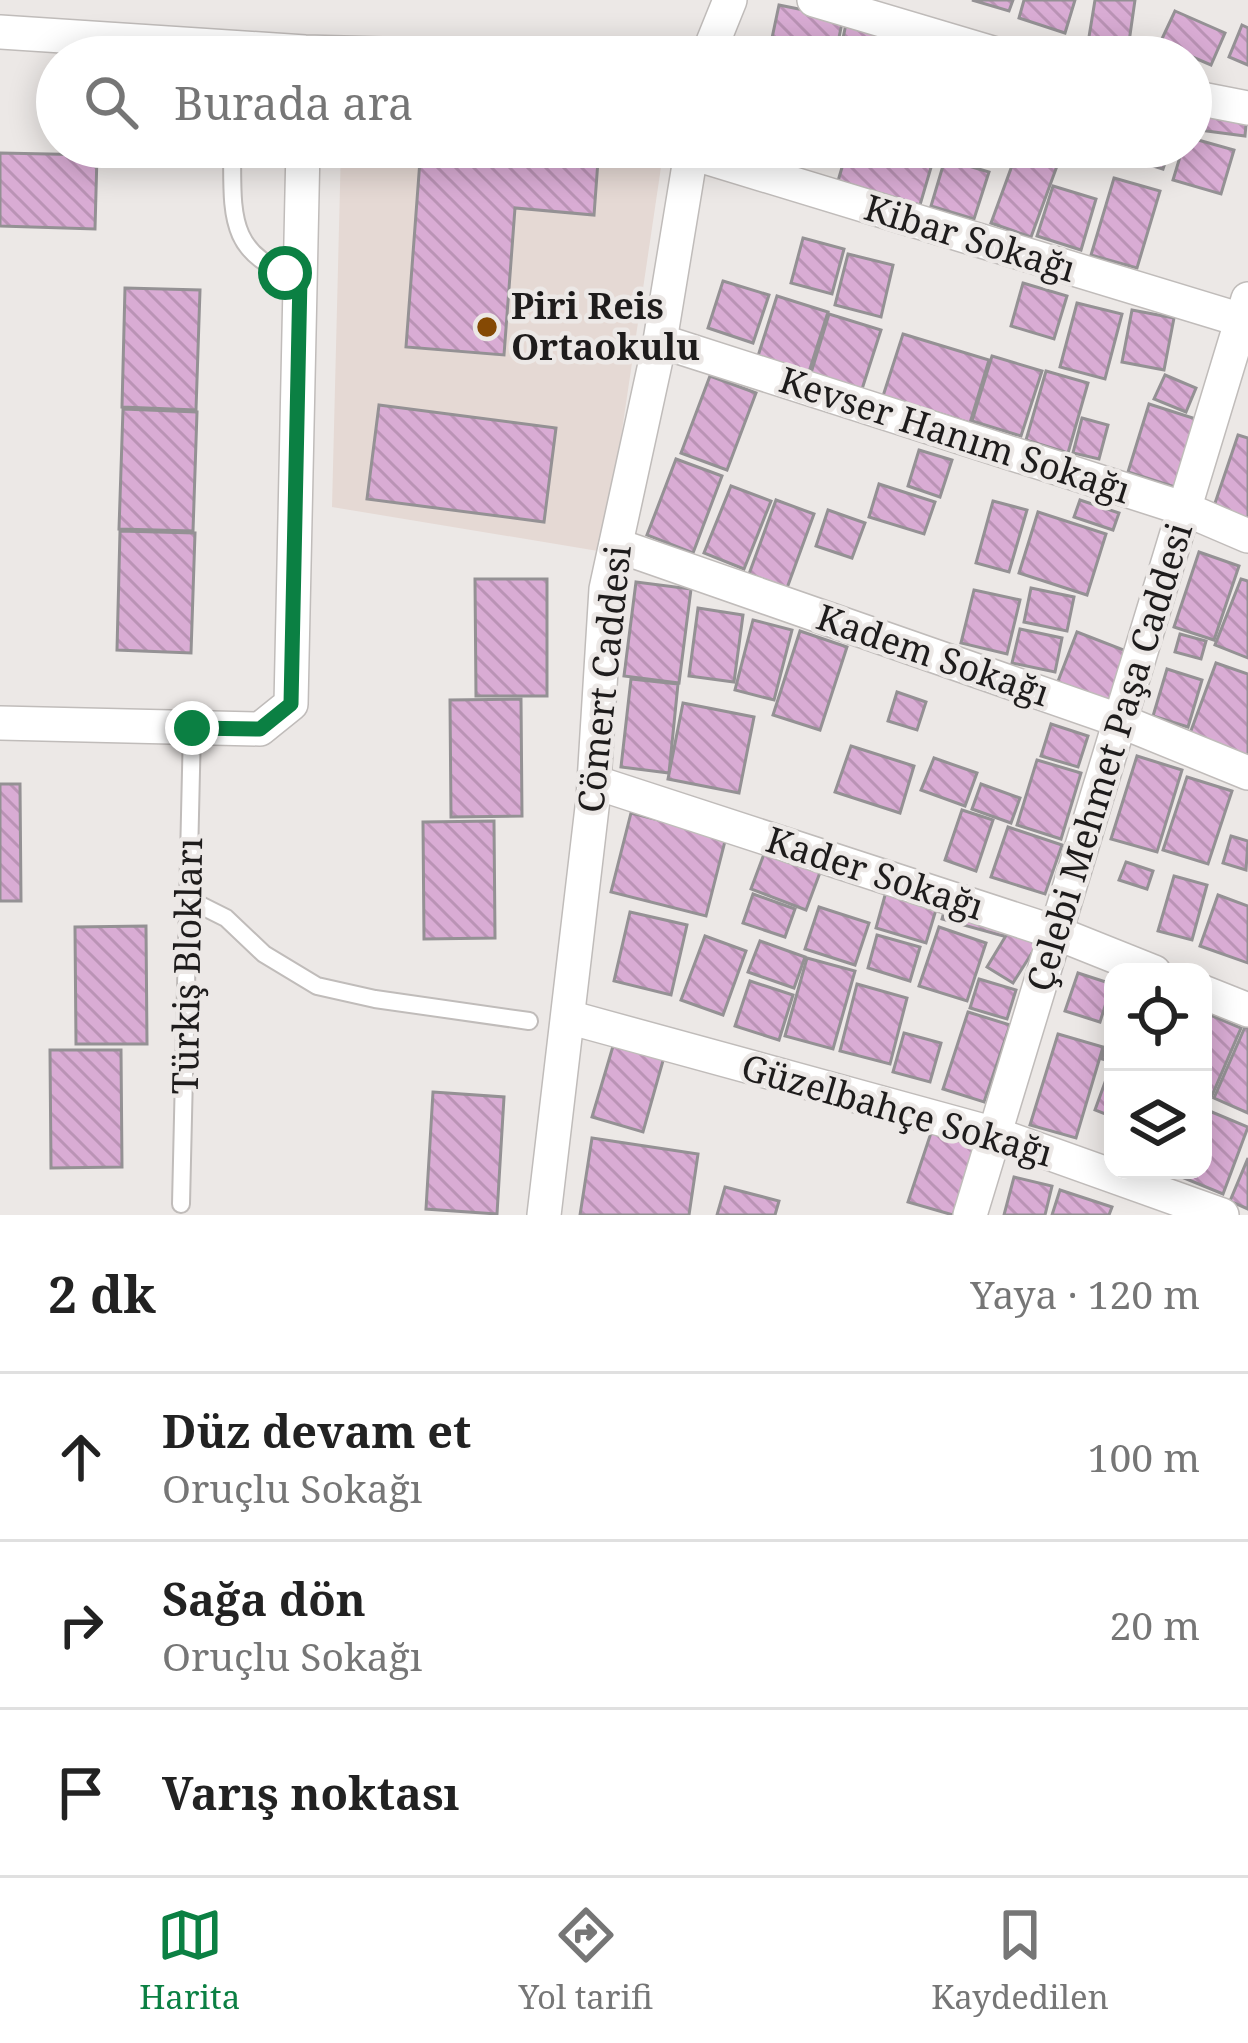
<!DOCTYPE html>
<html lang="tr">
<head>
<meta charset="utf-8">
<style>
  body { margin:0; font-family:"Noto Serif",serif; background:#f2f2f2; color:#222 }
  .controls { position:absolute; right:36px; bottom:36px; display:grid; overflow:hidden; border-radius:24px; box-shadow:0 6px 30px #0003 }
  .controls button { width:108px; height:108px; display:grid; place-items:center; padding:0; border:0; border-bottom:3px solid #e0e0e0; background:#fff; color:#222; font:60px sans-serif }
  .stop { position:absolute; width:36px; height:36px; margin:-27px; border:9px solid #0b8043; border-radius:50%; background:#fff }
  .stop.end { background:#0b8043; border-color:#fff; box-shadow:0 3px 12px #0008 }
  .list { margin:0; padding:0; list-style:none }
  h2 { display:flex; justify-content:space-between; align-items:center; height:156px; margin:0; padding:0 48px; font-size:51px }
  h2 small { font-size:39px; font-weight:400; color:#767676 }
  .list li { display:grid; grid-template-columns:78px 1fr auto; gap:36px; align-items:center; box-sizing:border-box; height:168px; padding:0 48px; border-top:3px solid #e0e0e0 }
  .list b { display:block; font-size:45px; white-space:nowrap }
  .list p { margin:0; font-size:39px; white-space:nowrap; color:#767676 }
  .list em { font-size:39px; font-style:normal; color:#767676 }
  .icon { flex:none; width:66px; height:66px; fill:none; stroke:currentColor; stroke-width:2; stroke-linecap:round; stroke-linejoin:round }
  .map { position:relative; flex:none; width:1248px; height:1215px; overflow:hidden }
  .search { position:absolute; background:#fff; box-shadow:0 6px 30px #0003; left:36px; right:36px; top:36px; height:132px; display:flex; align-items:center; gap:30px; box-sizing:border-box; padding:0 42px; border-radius:66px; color:#767676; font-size:45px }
  .sheet { height:660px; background:#fff }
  nav { display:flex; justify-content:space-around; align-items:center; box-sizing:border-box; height:168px; border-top:3px solid #e0e0e0; background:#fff; font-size:33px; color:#767676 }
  nav a { display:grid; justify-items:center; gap:6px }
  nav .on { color:#0b8043 }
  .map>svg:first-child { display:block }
  .built { fill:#e5d9d4 }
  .building { fill:url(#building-back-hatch); stroke:#949194; stroke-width:3 }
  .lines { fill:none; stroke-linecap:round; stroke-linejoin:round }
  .lane-casing { stroke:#c0bcba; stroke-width:20 }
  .street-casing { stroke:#c0bcba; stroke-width:36 }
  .lane { stroke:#fff; stroke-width:16 }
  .street { stroke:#fff; stroke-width:33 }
  .route { stroke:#0b8043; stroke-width:15 }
  .poi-dot { fill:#854904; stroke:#ece8e6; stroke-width:4.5 }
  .labels { text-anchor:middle; stroke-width:9; stroke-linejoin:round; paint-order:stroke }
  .street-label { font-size:36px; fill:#1e1c1c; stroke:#ece8e6 }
  .poi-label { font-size:36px; font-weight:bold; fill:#1e1c1c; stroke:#ece8e6; text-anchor:start }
</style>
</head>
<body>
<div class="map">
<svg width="1248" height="1215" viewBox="0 0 1248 1215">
  <defs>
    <pattern id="building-back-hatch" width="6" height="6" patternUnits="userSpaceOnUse" patternTransform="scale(3)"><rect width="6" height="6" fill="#d9acd4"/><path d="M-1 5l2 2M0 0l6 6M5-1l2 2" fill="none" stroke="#ba93b5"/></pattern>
  </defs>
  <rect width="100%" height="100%" fill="#ece8e6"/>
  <path class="built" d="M341,147H664L604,552L332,507Z"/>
  <g class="building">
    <path d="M972,0H1013L1009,11Z"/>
    <path d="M1024,0H1075L1065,33L1019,18Z"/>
    <path d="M1095,0H1135L1128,49L1088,43Z"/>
    <path d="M779,5L843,18L835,57H768Z"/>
    <path d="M1175,11L1225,33L1211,65L1160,43Z"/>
    <path d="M846,24L909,38L905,57H839Z"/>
    <path d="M1242,25L1248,28V65L1229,57Z"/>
    <path d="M1191,106L1247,113L1245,136L1191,129Z"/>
    <path d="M1191,138L1234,150L1221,194L1173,180L1183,147H1191Z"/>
    <path d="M421,147H599L594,215L515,208L504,355L406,347Z"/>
    <path d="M742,147H800L797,165L741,156Z"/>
    <path d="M848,147H937L920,205L838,181Z"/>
    <path d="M1121,147H1170L1163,169L1118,155Z"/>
    <path d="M1017,152L1057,166L1031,237L991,223Z"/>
    <path d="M0,153L97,155L95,229L0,226Z"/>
    <path d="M945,159L989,172L974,219L931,206Z"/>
    <path d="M1114,178L1160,191L1137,268L1091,255Z"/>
    <path d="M1053,186L1096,199L1081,250L1037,236Z"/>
    <path d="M803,238L844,249L832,294L791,283Z"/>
    <path d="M848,254L893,265L881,317L835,305Z"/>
    <path d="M723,281L769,295L753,343L708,328Z"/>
    <path d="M1023,283L1067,296L1054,339L1011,326Z"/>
    <path d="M125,288L200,290L196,410L122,407Z"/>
    <path d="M777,296L828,312L809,372L758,356Z"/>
    <path d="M1077,303L1122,314L1105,379L1060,367Z"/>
    <path d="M1132,310L1174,318L1164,370L1122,362Z"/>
    <path d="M829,314L881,330L862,389L811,373Z"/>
    <path d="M903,334L989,360L970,423L883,396Z"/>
    <path d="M992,356L1042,371L1021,436L972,421Z"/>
    <path d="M1046,371L1088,383L1068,453L1026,440Z"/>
    <path d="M1165,375L1196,388L1186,412L1154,399Z"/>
    <path d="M710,376L756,393L727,470L681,453Z"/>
    <path d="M1149,404L1199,420L1178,488L1128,472Z"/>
    <path d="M379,405L556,428L544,522L367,499Z"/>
    <path d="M123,409L197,412L193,531L119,529Z"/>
    <path d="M1082,418L1108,425L1099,459L1073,453Z"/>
    <path d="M1238,435L1248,438V527L1211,515Z"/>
    <path d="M919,450L952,460L940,497L908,486Z"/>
    <path d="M676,459L722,476L693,553L647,535Z"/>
    <path d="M879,484L935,502L924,534L869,517Z"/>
    <path d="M731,486L771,501L744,569L704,553Z"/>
    <path d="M776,500L814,514L787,588L749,574Z"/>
    <path d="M1080,500L1119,513L1113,530L1074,517Z"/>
    <path d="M993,501L1027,510L1009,572L976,563Z"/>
    <path d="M828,510L865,523L852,558L816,546Z"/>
    <path d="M1038,512L1106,534L1087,595L1019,573Z"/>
    <path d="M120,531L195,533L191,653L117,650Z"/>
    <path d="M1199,552L1239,566L1214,640L1174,627Z"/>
    <path d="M475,579H547V696H476Z"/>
    <path d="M1241,579L1248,581V658L1215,645Z"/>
    <path d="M636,582L691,589L679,683L624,676Z"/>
    <path d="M1031,588L1074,597L1067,631L1024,622Z"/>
    <path d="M974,590L1020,600L1007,654L961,643Z"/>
    <path d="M698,608L743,615L734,682L689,676Z"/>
    <path d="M753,620L792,630L774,700L735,690Z"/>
    <path d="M1020,629L1062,638L1055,672L1012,663Z"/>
    <path d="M800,631L847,647L820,730L773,715Z"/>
    <path d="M1077,632L1129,652L1107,708L1055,689Z"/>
    <path d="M1180,634L1206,641L1201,659L1175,652Z"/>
    <path d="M1216,663L1248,674V756L1189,736Z"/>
    <path d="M1167,669L1202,680L1188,727L1153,716Z"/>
    <path d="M631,679L678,684L669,773L621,767Z"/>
    <path d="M897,692L926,702L917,730L888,721Z"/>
    <path d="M521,699L522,816L451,817L450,700Z"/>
    <path d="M683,703L754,717L739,793L668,779Z"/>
    <path d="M1051,724L1088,736L1078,767L1041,756Z"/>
    <path d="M851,746L914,766L900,813L835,792Z"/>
    <path d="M1137,756L1182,770L1157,852L1111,839Z"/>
    <path d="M934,758L977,773L965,806L921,790Z"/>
    <path d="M1037,760L1081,773L1061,839L1017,825Z"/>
    <path d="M1187,777L1232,791L1208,864L1163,850Z"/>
    <path d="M0,784H20L21,901H0Z"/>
    <path d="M981,784L1020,798L1011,823L972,809Z"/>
    <path d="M962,810L993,820L976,871L945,860Z"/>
    <path d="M631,813L726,837L706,916L611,892Z"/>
    <path d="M494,821L495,938L424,939L423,822Z"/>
    <path d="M1008,827L1062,845L1045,894L991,877Z"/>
    <path d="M1231,836L1248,841L1246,870L1223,863Z"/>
    <path d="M767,846L822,867L806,910L751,889Z"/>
    <path d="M1126,862L1153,871L1147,889L1119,880Z"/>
    <path d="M1174,876L1207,885L1192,940L1158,931Z"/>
    <path d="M887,888L938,903L926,943L876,928Z"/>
    <path d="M753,894L795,909L785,937L743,923Z"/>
    <path d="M1218,895L1248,906V963L1200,946Z"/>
    <path d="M946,905L1007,922L1003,936L942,919Z"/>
    <path d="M819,907L869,923L855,965L805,949Z"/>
    <path d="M630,912L687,925L671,995L614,981Z"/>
    <path d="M1013,924L1040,940L1013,983L987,967Z"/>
    <path d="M146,926L147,1044H76L75,927Z"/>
    <path d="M939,927L986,943L967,1001L919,986Z"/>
    <path d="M877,935L920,947L910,981L868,968Z"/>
    <path d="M705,936L746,951L723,1015L681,1000Z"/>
    <path d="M760,941L805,957L794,988L748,972Z"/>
    <path d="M807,958L855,971L833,1049L785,1036Z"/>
    <path d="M1078,973L1112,984L1100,1022L1065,1011Z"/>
    <path d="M979,979L1016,990L1007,1019L970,1008Z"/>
    <path d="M750,981L793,995L779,1040L735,1026Z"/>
    <path d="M857,984L907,998L890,1064L840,1051Z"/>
    <path d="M968,1012L1010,1025L984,1102L943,1089Z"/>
    <path d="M1203,1012L1241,1028L1210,1100L1203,1097Z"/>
    <path d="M1113,1016V1062L1102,1059Z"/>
    <path d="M1245,1027L1248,1028V1113L1214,1098Z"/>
    <path d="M904,1033L941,1043L930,1082L893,1072Z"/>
    <path d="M1058,1034L1103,1047L1076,1138L1030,1125Z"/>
    <path d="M616,1036L666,1050L643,1132L592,1117Z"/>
    <path d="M50,1050H121L122,1167L51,1168Z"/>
    <path d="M1108,1074L1113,1075V1117L1095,1110Z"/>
    <path d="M433,1092L504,1097L497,1214L426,1209Z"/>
    <path d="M1207,1110L1248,1127L1223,1194L1179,1176L1182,1170H1203V1119Z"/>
    <path d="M932,1130L977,1145L953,1215L908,1202Z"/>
    <path d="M592,1138L698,1154L689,1215H580Z"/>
    <path d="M1248,1158V1209L1230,1201Z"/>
    <path d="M1014,1177L1052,1186L1045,1215H1004Z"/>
    <path d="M725,1187L779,1201L775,1215H717Z"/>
    <path d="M1060,1190L1112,1207L1109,1215H1052Z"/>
  </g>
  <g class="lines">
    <defs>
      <g id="lane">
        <path d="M232,147C233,211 225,257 300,277"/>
        <path d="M188,899L226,918L264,954L317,986L375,999L529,1021"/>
        <path d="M181,1204L192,728"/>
      </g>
      <g id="street">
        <path d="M814,0L1006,57"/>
        <path d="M0,32L305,52L498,57"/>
        <path d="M707,57L730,0"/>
        <path d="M1191,97L1248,108"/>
        <path d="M692,153L1248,322"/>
        <path d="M660,341L1185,509L1248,536"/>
        <path d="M616,545L1118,720L1248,773"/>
        <path d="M0,723L260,729L291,704L303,147"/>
        <path d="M594,782L1054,932L1154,972"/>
        <path d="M1203,992L1248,1010"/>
        <path d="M568,1017L995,1134L1222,1215"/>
        <path d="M544,1215L593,799L606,589L660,341L692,147"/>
        <path d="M970,1215L1248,299"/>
      </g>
    </defs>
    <use href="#lane" class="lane-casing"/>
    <use href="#street" class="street-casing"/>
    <use href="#lane" class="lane"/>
    <use href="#street" class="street"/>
  </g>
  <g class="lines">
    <path class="route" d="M192,728L260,729L291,704L300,278L285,273"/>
  </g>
  <circle class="poi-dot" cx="487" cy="327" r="12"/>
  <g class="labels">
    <g class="street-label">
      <text transform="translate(970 238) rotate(17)" y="13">Kibar Sokağı</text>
      <text transform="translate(955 435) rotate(18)" y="13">Kevser Hanım Sokağı</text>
      <text transform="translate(933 655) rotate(19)" y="13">Kadem Sokağı</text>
      <text transform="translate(604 679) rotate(-84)" y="13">Cömert Caddesi</text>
      <text transform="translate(1109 757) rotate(-73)" y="13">Çelebi Mehmet Paşa Caddesi</text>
      <text transform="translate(875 873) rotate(18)" y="13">Kader Sokağı</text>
      <text transform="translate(187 966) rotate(-89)" y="13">Türkiş Blokları</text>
      <text transform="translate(897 1110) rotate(16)" y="13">Güzelbahçe Sokağı</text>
    </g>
    <g class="poi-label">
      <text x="511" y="319">Piri Reis<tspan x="511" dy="41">Ortaokulu</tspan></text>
    </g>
  </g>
</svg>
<div class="controls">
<button><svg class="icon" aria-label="locate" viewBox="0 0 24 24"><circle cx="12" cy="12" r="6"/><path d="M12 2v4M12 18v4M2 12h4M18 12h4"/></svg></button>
<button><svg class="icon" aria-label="layers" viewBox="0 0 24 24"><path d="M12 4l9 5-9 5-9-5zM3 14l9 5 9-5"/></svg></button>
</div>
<div class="stop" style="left:285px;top:273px"></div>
<div class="stop end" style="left:192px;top:728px"></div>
<div class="search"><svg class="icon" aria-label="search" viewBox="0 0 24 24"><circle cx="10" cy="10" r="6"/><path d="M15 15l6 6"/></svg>Burada ara</div>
</div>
<section class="sheet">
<h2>2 dk<small>Yaya · 120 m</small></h2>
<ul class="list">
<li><svg class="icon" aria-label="ahead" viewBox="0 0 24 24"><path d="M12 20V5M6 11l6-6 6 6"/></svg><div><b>Düz devam et</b><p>Oruçlu Sokağı</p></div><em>100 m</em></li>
<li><svg class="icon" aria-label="right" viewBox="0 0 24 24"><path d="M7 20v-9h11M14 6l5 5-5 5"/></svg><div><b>Sağa dön</b><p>Oruçlu Sokağı</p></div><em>20 m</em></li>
<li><svg class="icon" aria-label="arrive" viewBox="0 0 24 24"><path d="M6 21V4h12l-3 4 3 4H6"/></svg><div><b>Varış noktası</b></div></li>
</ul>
</section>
<nav>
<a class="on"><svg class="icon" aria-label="map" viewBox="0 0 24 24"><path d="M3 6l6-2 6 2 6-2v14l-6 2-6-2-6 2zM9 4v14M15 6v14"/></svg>Harita</a>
<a><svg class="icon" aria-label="directions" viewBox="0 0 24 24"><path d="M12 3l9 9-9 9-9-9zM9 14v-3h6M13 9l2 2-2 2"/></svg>Yol tarifi</a>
<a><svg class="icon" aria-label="saved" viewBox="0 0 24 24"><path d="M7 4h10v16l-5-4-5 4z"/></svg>Kaydedilen</a>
</nav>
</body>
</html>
